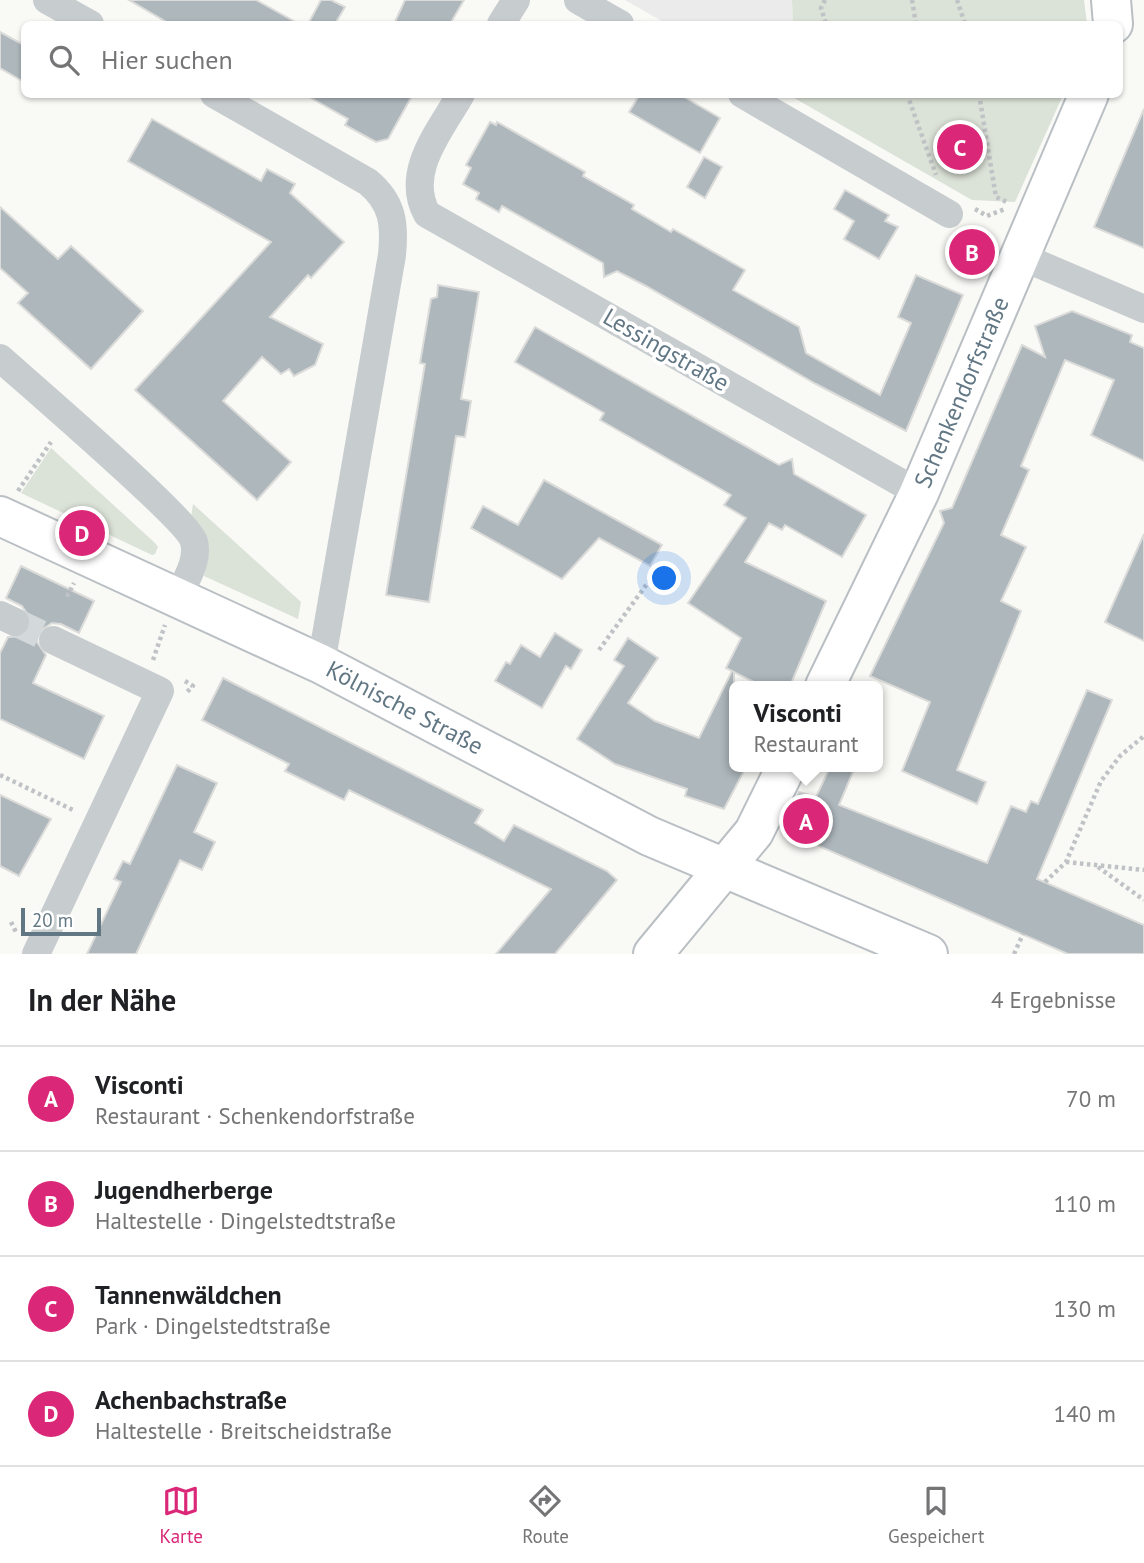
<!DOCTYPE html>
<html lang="de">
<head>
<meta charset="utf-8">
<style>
  body { margin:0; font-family:"PT Sans",sans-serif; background:#f6f6f6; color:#202124 }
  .scale { position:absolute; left:21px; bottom:18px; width:80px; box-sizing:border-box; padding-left:7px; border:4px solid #627784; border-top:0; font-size:19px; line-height:24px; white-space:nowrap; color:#627784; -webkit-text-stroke:5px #fff; paint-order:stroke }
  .you { position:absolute; left:665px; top:579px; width:24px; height:24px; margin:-18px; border:5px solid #fff; border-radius:50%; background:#1a73e8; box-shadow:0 0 0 10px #1a73e833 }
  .badge { display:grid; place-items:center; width:46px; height:46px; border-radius:50%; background:#db2777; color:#fff; font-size:23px; font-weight:700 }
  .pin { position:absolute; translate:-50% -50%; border:4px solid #fff; box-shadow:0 2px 7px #0006 }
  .popup { position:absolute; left:729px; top:681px; width:154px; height:91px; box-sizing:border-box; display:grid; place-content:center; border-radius:10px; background:#fff; filter:drop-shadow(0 2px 5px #0005); font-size:23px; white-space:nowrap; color:#757577 }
  .popup b { font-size:26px; color:#202124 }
  .popup::after { content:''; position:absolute; left:50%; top:100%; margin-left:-14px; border:14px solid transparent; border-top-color:#fff }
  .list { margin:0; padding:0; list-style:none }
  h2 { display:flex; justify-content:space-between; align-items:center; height:91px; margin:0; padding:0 28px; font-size:30px }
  h2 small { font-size:23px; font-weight:400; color:#757577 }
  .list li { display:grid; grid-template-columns:46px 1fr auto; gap:21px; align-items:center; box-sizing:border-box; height:105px; padding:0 28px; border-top:2px solid #e0e0e0 }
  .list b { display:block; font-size:26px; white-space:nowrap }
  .list p { margin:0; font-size:23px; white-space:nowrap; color:#757577 }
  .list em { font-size:23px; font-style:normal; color:#757577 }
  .icon { flex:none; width:38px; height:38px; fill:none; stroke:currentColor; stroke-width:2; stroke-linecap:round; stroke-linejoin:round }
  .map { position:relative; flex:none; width:1144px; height:954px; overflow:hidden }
  .search { position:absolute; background:#fff; box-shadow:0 2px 5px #0004; left:21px; right:21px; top:21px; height:77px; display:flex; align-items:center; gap:18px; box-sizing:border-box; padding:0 24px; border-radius:10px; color:#757577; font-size:26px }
  .sheet { height:511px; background:#fff }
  nav { display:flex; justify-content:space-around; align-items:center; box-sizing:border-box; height:98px; border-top:2px solid #e0e0e0; background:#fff; font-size:19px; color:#757577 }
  nav a { display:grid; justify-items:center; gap:4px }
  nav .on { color:#db2777 }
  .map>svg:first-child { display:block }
  .built { fill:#eaebea }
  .green { fill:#dbe2d7 }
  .building { fill:#adb7bc; stroke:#dbdbd9; stroke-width:2 }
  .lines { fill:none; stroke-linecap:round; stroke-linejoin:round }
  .street-tunnel { stroke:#d3d8da; stroke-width:28; stroke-dasharray:28 14; stroke-linecap:butt }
  .secondary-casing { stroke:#b9bfc3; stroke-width:42 }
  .path { stroke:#c0c3c5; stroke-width:4.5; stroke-dasharray:3.5 3.5; stroke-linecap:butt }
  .street { stroke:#c7cccf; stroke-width:28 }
  .secondary { stroke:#fff; stroke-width:38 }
  .labels { text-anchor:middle; stroke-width:7; stroke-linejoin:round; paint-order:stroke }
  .street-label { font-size:24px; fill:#627784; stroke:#fff }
</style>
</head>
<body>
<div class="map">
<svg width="1144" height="954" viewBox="0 0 1144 954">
  <rect width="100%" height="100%" fill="#f9f9f6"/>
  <path class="built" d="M625,0H792L793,24H667Z"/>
  <g class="green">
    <path d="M792,0H1084L1087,24H793Z"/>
    <path d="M789,95H1063L1015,202L972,200Z"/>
    <path d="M51,448L155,543L158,547L155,554L152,555L21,493Z"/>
    <path d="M193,504L301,602L298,619L204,576L209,550L191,518Z"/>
  </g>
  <g class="building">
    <path d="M129,0H256L299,24H170Z"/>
    <path d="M321,0H331L345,7L335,24H308Z"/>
    <path d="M405,0H464L450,24H394Z"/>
    <path d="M0,32L24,45V82L0,68Z"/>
    <path d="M304,94H413L388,139L376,142L345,125L348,119Z"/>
    <path d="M640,94H679L720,118L700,153L629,112Z"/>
    <path d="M1144,109V248L1094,227Z"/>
    <path d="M152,119L261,181L267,169L295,184L290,193L344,242L311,278L308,275L270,317L323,344L315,365L294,376L289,369L281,374L262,357L223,401L291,462L257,500L135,390L271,242L128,161Z"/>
    <path d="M490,122L496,125L497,122L585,172L583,176L634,205L632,209L671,232L673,229L745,270L733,290L799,327L806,353L880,395L911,323L898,317L916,275L963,295L906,431L816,384L646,286L617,271L604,277L603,263L502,206L499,212L476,199L479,193L463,184L471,168L466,165Z"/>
    <path d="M704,157L722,167L705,198L687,187Z"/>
    <path d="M845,190L889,215L885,221L898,227L879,259L844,239L854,221L834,209Z"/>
    <path d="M0,207L58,259L71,246L143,311L91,369L18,303L28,293L0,268Z"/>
    <path d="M438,285L479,292L461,399L471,401L465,437L456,436L429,602L386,595L425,364L420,363L431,299L437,297Z"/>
    <path d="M1072,311L1132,335L1130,342L1144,348V461L1091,435L1114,380L1065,360L1021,466L1029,470L1001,535L1026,547L1001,601L1021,611L957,770L986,782L977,804L902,771L930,702L870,676L944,523L940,511L952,508L958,494L1022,345L1045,357L1035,326Z"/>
    <path d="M535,327L779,465L792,459L794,474L866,515L842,557L785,525L782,530L769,523L745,562L826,601L790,686H762L734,672V767H746L724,809L685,796L687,789L615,764L577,739L624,666L614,660L628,638L658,658L628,703L655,721L699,738L732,671L726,668L741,638L688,603L746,518L724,505L731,495L600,420L604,413L515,362Z"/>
    <path d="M544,480L662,545L650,566L599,538L562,579L471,528L483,506L518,525Z"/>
    <path d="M1144,534V641L1105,622Z"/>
    <path d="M21,566L94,601L79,633L61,624L52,623L38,632L37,642L46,655L33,683L104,716L84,759L0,719V653L8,637L24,636L32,621L22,606L6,598Z"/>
    <path d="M555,633L582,650L571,669L566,666L542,708L495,681L506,662L510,664L521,645L540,657Z"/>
    <path d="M223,678L483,810L475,823L504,841L514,825L607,871L617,880L555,954H496L551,889L349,790L344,800L285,771L289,764L202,720Z"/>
    <path d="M1087,690L1112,700L1037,879L1144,925V954H1068L784,831L799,792L816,797L830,767H855L839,805L987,863L1011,806L1026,812L1031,801L1038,804Z"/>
    <path d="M177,765L217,783L194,832L215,842L202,870L180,860L136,954H87L121,882L114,879L123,861L130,864Z"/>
    <path d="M0,795L51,819L19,876L0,866Z"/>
  </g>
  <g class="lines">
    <path class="street-tunnel" d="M15,622L53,640"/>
    <defs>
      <g id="secondary">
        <path d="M1111,0L1113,24"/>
        <path id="s1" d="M0,516L321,664L649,836L928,954"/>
        <path id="s2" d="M825,686L919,493L1089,94"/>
        <path d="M653,954L754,832L786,767"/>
      </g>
    </defs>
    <use href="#secondary" class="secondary-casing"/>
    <g class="path">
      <path d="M825,0L821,8L826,24"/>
      <path d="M912,0L916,24"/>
      <path d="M957,0L965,24"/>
      <path d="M907,94L936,175"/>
      <path d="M979,94L996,197L1009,203"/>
      <path d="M975,209L987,216L1005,209"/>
      <path d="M18,491L51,442"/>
      <path d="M66,594L68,595L74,583"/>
      <path d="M599,650L649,581"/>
      <path d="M153,660L165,625"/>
      <path d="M185,681L193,686L186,693"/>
      <path d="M0,775L75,811"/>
      <path d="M1066,862L1144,870"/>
      <path d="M1098,867L1144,900"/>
      <path d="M1045,882L1066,862L1101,781L1120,756L1144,736"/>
      <path d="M11,922L17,934"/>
      <path d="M1014,954L1023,934"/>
    </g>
    <g class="street">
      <path d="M47,0L90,24"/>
      <path d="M578,0L620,24"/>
      <path d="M501,24L516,0"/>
      <path d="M214,94L368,182C393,203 395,224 392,255L321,664"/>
      <path d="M461,94C440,131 404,172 427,214L919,493"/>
      <path d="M742,94L949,214"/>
      <path d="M1020,256L1144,309"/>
      <path d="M0,358C28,383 189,521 194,542C199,561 185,581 178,597"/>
      <path d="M0,615L15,622"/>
      <path d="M36,954L160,691L53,640"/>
    </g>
    <use href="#secondary" class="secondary"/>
  </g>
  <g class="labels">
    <g class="street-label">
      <text transform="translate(666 350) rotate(30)" y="8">Lessingstraße</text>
      <text dy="8" stroke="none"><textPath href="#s2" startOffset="324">Schenkendorfstraße</textPath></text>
      <text dy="8" stroke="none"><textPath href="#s1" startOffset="448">Kölnische Straße</textPath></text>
    </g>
  </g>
</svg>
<div class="scale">20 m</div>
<div class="you"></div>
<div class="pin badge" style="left:806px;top:821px">A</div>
<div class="popup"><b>Visconti</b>Restaurant</div>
<div class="pin badge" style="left:972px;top:252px">B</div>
<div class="pin badge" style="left:960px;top:147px">C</div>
<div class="pin badge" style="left:82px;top:533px">D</div>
<div class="search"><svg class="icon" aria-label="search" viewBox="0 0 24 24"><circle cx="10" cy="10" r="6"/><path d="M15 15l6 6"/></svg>Hier suchen</div>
</div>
<section class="sheet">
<h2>In der Nähe<small>4 Ergebnisse</small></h2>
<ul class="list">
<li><span class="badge">A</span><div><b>Visconti</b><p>Restaurant · Schenkendorfstraße</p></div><em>70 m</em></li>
<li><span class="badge">B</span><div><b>Jugendherberge</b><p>Haltestelle · Dingelstedtstraße</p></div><em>110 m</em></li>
<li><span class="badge">C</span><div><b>Tannenwäldchen</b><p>Park · Dingelstedtstraße</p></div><em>130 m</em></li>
<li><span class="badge">D</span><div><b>Achenbachstraße</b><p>Haltestelle · Breitscheidstraße</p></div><em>140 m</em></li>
</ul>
</section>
<nav>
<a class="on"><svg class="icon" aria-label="map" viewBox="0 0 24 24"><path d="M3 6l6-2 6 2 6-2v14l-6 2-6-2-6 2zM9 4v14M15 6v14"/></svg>Karte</a>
<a><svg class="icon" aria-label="directions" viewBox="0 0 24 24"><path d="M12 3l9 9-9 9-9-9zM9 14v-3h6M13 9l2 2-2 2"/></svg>Route</a>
<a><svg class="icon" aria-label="saved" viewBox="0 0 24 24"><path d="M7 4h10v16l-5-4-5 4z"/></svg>Gespeichert</a>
</nav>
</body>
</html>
